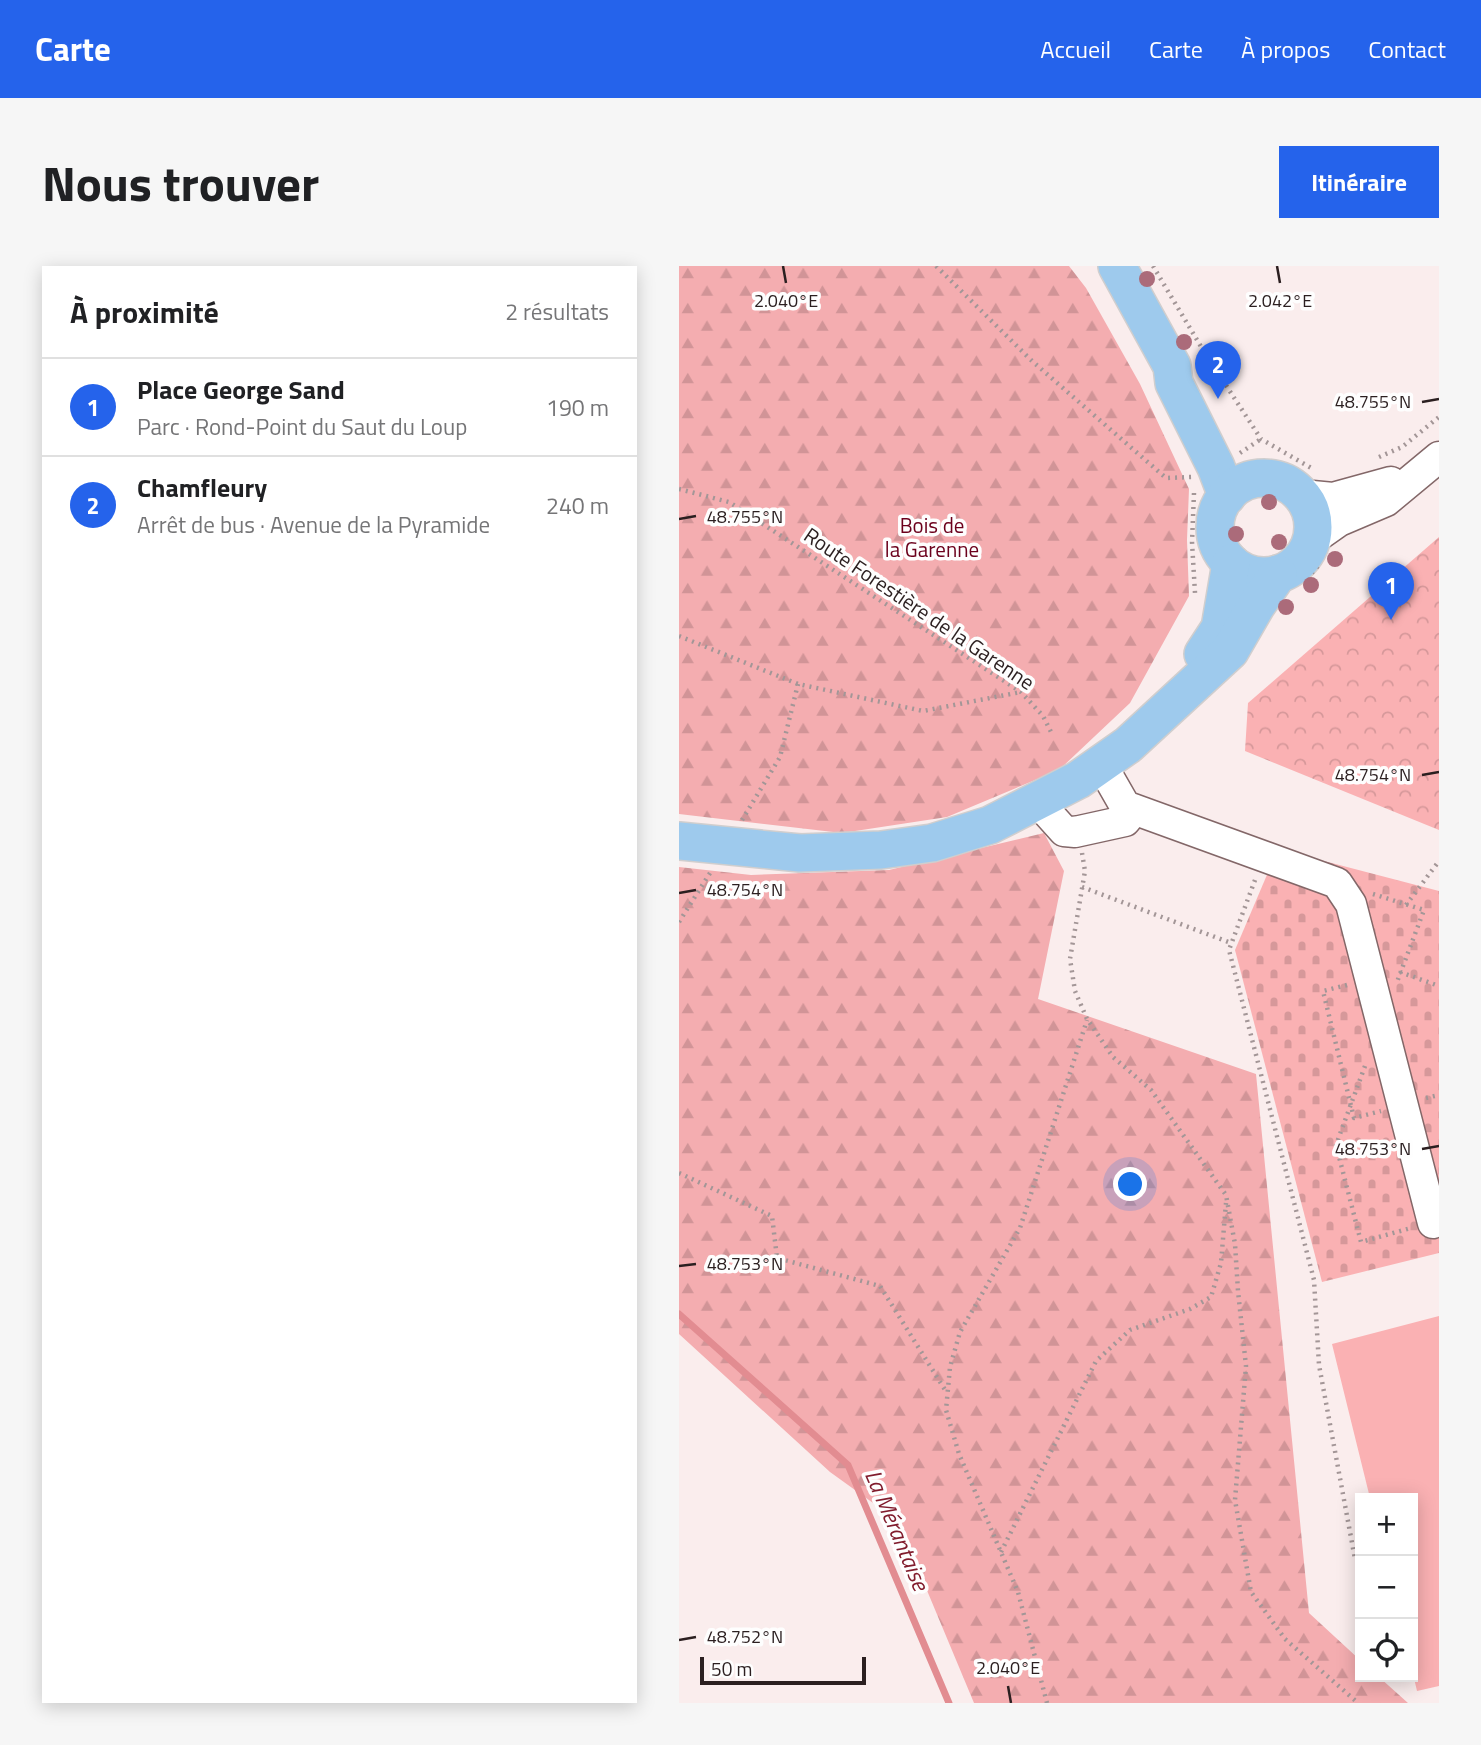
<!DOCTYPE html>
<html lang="fr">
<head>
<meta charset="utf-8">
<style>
  body { margin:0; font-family:"Titillium Web",sans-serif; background:#f6f6f6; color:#202124 }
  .controls { position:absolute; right:21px; bottom:21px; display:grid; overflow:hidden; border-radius:0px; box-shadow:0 4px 18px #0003 }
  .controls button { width:63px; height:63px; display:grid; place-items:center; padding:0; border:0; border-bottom:2px solid #e0e0e0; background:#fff; color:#202124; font:35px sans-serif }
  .scale { position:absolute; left:21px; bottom:18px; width:166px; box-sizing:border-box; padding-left:7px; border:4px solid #2b1f20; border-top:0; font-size:19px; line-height:24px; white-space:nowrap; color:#2b1f20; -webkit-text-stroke:5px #fefefe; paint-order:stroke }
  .you { position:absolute; left:452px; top:919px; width:24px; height:24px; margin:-18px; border:5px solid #fff; border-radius:50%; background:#1a73e8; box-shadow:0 0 0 10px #1a73e833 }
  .badge { display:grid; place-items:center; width:46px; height:46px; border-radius:50%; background:#2563eb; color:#fff; font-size:23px; font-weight:700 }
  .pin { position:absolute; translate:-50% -58px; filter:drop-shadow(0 2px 4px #0008) }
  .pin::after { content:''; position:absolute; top:37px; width:24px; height:21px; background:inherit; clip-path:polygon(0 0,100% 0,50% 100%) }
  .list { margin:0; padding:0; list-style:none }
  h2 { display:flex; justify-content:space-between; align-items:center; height:91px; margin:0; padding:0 28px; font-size:30px }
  h2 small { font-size:23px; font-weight:400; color:#757577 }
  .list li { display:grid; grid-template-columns:46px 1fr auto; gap:21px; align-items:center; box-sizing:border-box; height:98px; padding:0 28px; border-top:2px solid #e0e0e0 }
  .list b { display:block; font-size:26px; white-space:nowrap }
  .list p { margin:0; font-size:23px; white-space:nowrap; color:#757577 }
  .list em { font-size:23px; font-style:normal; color:#757577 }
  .icon { flex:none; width:38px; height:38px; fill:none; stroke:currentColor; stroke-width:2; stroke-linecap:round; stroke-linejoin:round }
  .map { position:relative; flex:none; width:760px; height:1437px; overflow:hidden; border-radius:0px }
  header { display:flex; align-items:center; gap:42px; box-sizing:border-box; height:98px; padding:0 35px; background:#2563eb; color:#fff }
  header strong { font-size:33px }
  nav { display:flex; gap:38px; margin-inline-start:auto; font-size:24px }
  .intro { display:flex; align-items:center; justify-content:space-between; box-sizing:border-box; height:168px; padding:0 42px }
  h1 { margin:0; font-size:49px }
  .button { padding:18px 32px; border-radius:0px; background:#2563eb; color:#fff; font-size:24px; font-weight:700 }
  main { display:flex; gap:42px; padding:0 42px }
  aside { flex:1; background:#fff; border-radius:0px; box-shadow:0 4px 18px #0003 }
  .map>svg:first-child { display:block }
  .forest { fill:url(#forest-firs) }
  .cemetery { fill:url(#cemetery-stones) }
  .park { fill:url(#park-crowns) }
  .garden { fill:#fab1b3 }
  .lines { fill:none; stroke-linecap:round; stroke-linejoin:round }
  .stream { stroke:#e28c91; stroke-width:7 }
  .minor-casing { stroke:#836768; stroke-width:33 }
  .major-casing { stroke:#d0cece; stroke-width:40 }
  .path { stroke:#a39697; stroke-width:4.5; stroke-dasharray:2 5; stroke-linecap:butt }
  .minor { stroke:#fff; stroke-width:30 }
  .major { stroke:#9ecaed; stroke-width:37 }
  .tree { fill:#ab6b7a }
  .ticks { fill:none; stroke:#2b1f20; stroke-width:2.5 }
  .labels { text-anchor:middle; stroke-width:7; stroke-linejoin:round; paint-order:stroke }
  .park-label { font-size:21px; fill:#6b001c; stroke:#fefefe }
  .street-label { font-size:21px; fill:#2b1f20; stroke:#fefefe }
  .water-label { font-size:23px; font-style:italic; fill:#811c2d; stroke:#fefefe }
  .ticks-label { font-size:18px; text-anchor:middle; fill:#2b1f20; stroke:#fefefe; stroke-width:7; stroke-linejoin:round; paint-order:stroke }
</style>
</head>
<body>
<header>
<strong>Carte</strong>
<nav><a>Accueil</a><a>Carte</a><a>À propos</a><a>Contact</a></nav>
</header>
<div class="intro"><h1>Nous trouver</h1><a class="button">Itinéraire</a></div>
<main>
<aside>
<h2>À proximité<small>2 résultats</small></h2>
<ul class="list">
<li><span class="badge">1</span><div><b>Place George Sand</b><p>Parc · Rond-Point du Saut du Loup</p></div><em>190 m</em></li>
<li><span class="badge">2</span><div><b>Chamfleury</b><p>Arrêt de bus · Avenue de la Pyramide</p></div><em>240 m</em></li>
</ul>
</aside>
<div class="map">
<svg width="760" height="1437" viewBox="0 0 760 1437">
  <defs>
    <pattern id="forest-firs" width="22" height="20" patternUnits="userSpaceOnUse" patternTransform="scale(1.75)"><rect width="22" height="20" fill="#f4adb0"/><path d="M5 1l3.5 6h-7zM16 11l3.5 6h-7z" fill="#d19497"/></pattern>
    <pattern id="cemetery-stones" width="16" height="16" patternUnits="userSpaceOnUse" patternTransform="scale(1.75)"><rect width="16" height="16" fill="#fab1b3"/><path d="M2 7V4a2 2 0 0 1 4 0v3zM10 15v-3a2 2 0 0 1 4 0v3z" fill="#d6989a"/></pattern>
    <pattern id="park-crowns" width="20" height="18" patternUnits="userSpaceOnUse" patternTransform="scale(1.75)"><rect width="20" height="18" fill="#fab1b3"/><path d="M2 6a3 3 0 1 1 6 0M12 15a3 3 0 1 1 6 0" fill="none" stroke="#d6989a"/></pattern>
  </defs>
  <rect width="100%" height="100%" fill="#faeded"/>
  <g class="forest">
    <path d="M0,0H390L407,22L461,118L510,223L508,274L510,330L451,437L380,504L268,551L163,567L0,548Z"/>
    <path d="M365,567L385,605L359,733L577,808L630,1347L681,1394V1411H700L729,1437H295L219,1255L151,1206L0,1068V601L72,609L210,604Z"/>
  </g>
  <path class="cemetery" d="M599,583L760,625V987L643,1016L556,684Z"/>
  <path class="park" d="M760,271V564L566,485L569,437Z"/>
  <path class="garden" d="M760,1050V1420L738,1425L734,1408V1232H691L653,1078Z"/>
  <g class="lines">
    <path class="stream" d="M0,1048L169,1199L270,1437"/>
    <defs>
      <g id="minor">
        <path d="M623,229L654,232L712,216"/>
        <path d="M633,274L660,255L707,235L760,191"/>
        <path d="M422,498L446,540L658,617L672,638L754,957"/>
        <path d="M358,535L385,565L396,566L446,555L455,544"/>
      </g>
      <g id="major">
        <path d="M438,0L493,100L495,117L537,201L548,230"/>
        <circle cx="585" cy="261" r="49"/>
        <path d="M524,388L541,362L552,297"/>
        <path d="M0,575L121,587L202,584L253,577L311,559L399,514L449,479L551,385L577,340L599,308"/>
      </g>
    </defs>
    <use href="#minor" class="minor-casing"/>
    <use href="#major" class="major-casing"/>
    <g class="path">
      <path d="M257,0L353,95L487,212L513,211"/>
      <path d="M474,0L524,84L582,173L634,203"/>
      <path d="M561,187L582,173"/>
      <path d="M700,191L723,181L760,151"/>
      <path d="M0,223L50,236L342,426L364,450L374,470"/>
      <path d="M515,227L513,276L516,327"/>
      <path d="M628,312L641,298"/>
      <path d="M0,370L119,418L244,445L342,426"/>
      <path d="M63,554L101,491L119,418"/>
      <path d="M403,587L406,605L391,693L396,725L408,753L434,791L472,824L547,929L556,978L559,1025L567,1100L556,1234L572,1326L606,1373L679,1437"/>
      <path d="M576,614L550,684L635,1014L640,1099L676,1293"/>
      <path d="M403,621L552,677"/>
      <path d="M694,628L745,644L718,716"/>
      <path d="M727,639L760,595"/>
      <path d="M0,656L31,607"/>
      <path d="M721,706L760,720"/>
      <path d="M668,719L644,725L675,852L702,845"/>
      <path d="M686,800L657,879L682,976L732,962"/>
      <path d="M747,832L760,829"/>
      <path d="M0,907L93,950L98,992L201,1020L268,1127"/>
      <path d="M322,1286L417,1095L451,1064L511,1043L532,1031L542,997L547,937"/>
      <path d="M368,1437L339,1326L280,1188L267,1144L271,1101L281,1066L341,962L408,754"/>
    </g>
    <use href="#minor" class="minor"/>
    <use href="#major" class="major"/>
  </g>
  <g class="tree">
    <circle cx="468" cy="13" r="8"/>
    <circle cx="505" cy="76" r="8"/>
    <circle cx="590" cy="236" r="8"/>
    <circle cx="557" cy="268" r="8"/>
    <circle cx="600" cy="276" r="8"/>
    <circle cx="656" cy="293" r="8"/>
    <circle cx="632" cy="319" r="8"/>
    <circle cx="607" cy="341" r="8"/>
  </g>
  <path class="ticks" d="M104,0L107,17M598,0L601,17M743,136L760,133M0,253L17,250M743,509L760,506M0,627L17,624M743,883L760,880M0,1000L17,998M0,1374L17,1371M329,1420L332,1437"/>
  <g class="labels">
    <g class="park-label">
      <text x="253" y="267">Bois de<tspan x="253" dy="24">la Garenne</tspan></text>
    </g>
    <g class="street-label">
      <text transform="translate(240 343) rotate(34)" y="7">Route Forestière de la Garenne</text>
    </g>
    <g class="water-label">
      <text transform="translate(218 1264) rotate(67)" y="8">La Mérantaise</text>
    </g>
  </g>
  <g class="ticks-label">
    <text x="107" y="41">2.040°E</text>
    <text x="601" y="41">2.042°E</text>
    <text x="694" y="142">48.755°N</text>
    <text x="66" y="257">48.755°N</text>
    <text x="694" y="515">48.754°N</text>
    <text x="66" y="630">48.754°N</text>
    <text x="694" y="889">48.753°N</text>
    <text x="66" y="1004">48.753°N</text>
    <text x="66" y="1377">48.752°N</text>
    <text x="329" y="1408">2.040°E</text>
  </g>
</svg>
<div class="controls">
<button>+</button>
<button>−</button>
<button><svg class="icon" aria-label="locate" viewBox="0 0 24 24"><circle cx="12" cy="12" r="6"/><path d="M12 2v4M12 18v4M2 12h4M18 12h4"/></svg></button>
</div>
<div class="scale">50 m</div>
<div class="you"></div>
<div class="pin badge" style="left:712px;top:354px">1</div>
<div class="pin badge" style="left:539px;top:133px">2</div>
</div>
</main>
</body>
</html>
